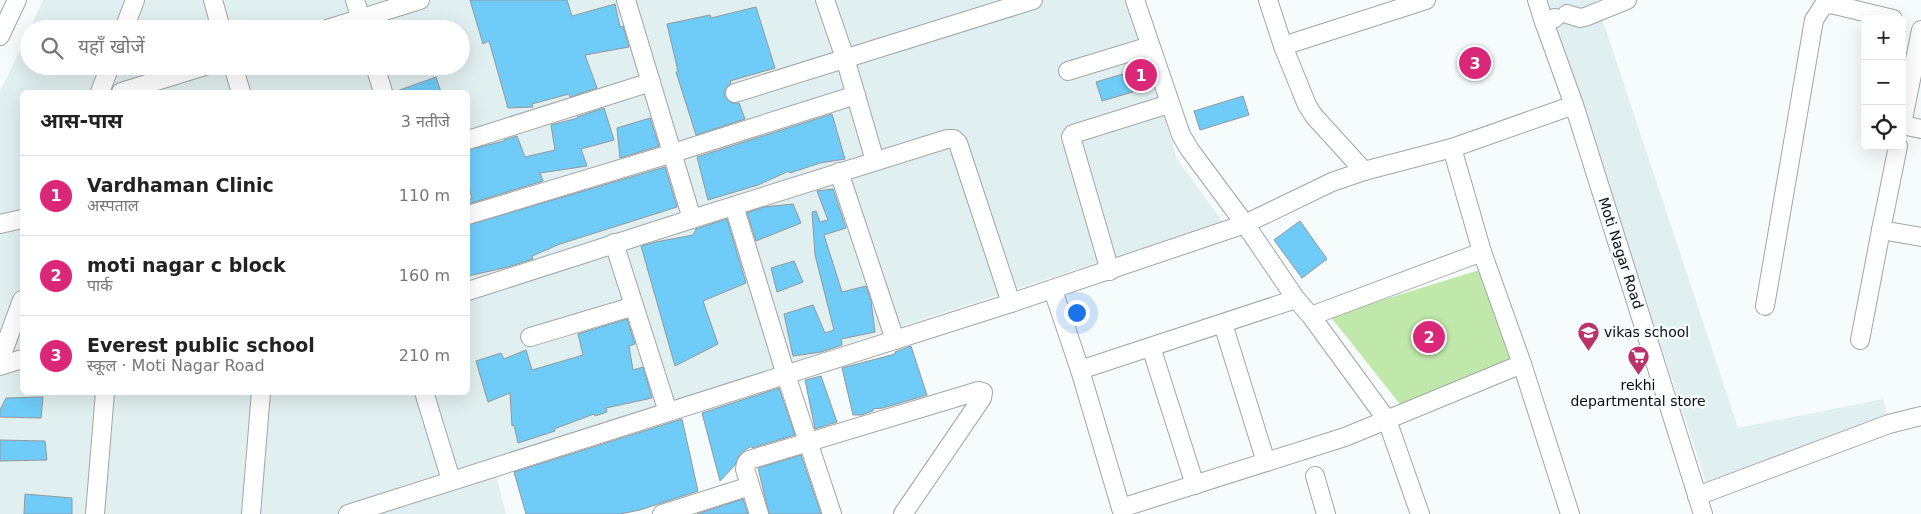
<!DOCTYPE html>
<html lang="hi">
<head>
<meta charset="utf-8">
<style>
  body { margin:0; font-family:"DejaVu Sans","Noto Sans Devanagari",sans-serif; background:#f2f2f2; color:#222 }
  .controls { position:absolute; right:15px; top:15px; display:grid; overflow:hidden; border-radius:8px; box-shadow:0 5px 20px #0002 }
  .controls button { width:45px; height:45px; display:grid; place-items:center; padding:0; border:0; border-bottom:1px solid #e0e0e0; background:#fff; color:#222; font:25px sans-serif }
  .you { position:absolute; left:1076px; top:312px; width:18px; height:18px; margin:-12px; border:4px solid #fff; border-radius:50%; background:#1a73e8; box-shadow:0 0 0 8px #1a73e833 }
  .badge { display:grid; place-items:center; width:32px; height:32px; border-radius:50%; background:#db2777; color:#fff; font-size:16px; font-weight:700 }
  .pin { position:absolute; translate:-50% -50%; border:2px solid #fff; box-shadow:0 1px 5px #0006 }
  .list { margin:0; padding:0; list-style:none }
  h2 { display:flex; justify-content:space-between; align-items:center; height:65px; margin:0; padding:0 20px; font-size:21px }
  h2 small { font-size:16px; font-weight:400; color:#767676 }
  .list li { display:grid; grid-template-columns:32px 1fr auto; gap:15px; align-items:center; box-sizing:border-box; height:80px; padding:0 20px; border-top:1px solid #e0e0e0 }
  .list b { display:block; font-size:19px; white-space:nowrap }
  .list p { margin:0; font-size:16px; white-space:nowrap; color:#767676 }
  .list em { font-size:16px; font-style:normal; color:#767676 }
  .icon { flex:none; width:28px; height:28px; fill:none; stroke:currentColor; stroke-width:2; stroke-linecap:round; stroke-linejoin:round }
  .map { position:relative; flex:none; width:1921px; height:514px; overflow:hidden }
  .search { position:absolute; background:#fff; box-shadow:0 5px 20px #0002; left:20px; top:20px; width:450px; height:55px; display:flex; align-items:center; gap:12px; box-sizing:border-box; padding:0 18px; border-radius:28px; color:#767676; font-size:19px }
  .panel { position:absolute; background:#fff; box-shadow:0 5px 20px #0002; left:20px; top:90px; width:450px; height:305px; border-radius:8px }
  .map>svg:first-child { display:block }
  .built { fill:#e0efef; fill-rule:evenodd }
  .green { fill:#c0e8aa }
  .building { fill:#6fccf9; stroke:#93979a }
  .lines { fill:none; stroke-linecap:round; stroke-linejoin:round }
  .minor-casing { stroke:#a1a6a7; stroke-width:20 }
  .minor { stroke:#fff; stroke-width:18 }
  .labels { text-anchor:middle; stroke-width:5; stroke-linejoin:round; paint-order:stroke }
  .street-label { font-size:14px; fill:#0a0c0c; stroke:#f6fcfc }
  .poi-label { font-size:14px; fill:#0a0c0c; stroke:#f6fcfc; text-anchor:start }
</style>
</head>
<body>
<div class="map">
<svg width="1921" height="514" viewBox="0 0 1921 514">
  <rect width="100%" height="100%" fill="#f6fcfc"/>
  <g class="built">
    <path d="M43,0H1129L1177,159L1223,222L492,459L506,514H0V92L29,31V66H461V29H30ZM22,92H468V392H22Z"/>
    <path d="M1547,0H1596L1738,428L1883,399L1889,421L1706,482Z"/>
  </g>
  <path class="green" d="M1486,268L1519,358L1403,408L1330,316Z"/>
  <g class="building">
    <path d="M470,0H567L572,16L615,4L620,27L623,26L629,47L585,55L597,88L570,97L569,94L532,104L533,107L508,108L489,41L483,44Z"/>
    <path d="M756,7L775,68L730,81L731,83L725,90V97L732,103H739L745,119L696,135L676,72L678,71L667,24L710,15L711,18Z"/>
    <path d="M1146,67L1153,86L1102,101L1096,82Z"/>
    <path d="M436,77L441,92H397V91Z"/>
    <path d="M1243,96L1249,115L1200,130L1194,111Z"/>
    <path d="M604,108L614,140L581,149L587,166L540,173L543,181L468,204V199H472L468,182V150L504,141V140L517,136L525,157L555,150L551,125L578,118L577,117Z"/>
    <path d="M832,114L845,159L820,163L790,173L789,171L758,185L708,200L697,157Z"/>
    <path d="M650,118L659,146L620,158L617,128Z"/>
    <path d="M665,167L677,207L560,244L532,256L533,259L508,267L468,276V225Z"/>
    <path d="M833,189L846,228L824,235L842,292L866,286L871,301L875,332L841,339L842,345L821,352L793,356L784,314L813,305L825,333L834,330L815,255L812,212L816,211L820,222L828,220L817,191Z"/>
    <path d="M793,204L801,223L756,241L747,213L764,207Z"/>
    <path d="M727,219L746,283L703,301L718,344L675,366L641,246L656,242L693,235L696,229Z"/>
    <path d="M1300,221L1327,259L1302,278L1274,240Z"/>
    <path d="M794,261L803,282L777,292L771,268Z"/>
    <path d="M627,319L635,344L629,346L633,370L643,367L652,398L606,408L607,412L595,416L594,414L554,429L555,431L518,443L514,425L512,426L510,393L488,402L476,361L501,353L504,359L526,350L532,370L583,355L578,334Z"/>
    <path d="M911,346L927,395L883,408L873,409V411L861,415H853L842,368L895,354V352Z"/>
    <path d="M821,376L837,422L815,429L805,380Z"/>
    <path d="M779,388L795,435L752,448V446L745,450L740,454L735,465L720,481L702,413Z"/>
    <path d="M43,397L41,418L0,417V410L6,398Z"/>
    <path d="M682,419L698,491L640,510L620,514H526L514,472Z"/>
    <path d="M0,440L45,441L47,460L0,461Z"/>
    <path d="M801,455L821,514H769L758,468Z"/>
    <path d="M25,494L72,498V514H24Z"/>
    <path d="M743,499L748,514H697Z"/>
  </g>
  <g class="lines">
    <defs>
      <g id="minor">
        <path d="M213,0L221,29"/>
        <path d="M355,0L364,28"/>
        <path d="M626,0L692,219L947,139H954L958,143L1011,303L1245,224L1332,182L1364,171L1452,148L1574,105"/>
        <path d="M825,0L845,58L875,161"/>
        <path d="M1135,0L1181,135L1190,150L1245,224L1296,299L1311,316L1387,420L1420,514"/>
        <path d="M1268,0L1283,46L1426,0"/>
        <path d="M1537,0L1544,22L1555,18"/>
        <path d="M1567,14L1580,18L1585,17L1627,0"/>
        <path d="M1544,22L1574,105L1703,514"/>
        <path d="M124,29L135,0"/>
        <path d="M327,29L420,0"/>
        <path d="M0,36L17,0"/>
        <path d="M1283,46L1307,105L1314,116L1364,171"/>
        <path d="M233,66L241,92"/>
        <path d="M375,66L383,92"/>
        <path d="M1068,71L1150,46"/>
        <path d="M100,92L110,66"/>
        <path d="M121,92L205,66"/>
        <path d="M735,93L1033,0"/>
        <path d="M1902,124L1921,30"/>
        <path d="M1902,125L1921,129"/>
        <path d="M468,140L651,82"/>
        <path d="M1898,146L1881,230L1921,237"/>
        <path d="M1452,148L1482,252L1522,364L1570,514"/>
        <path d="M839,172L895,340"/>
        <path d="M734,206L786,375L832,514"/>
        <path d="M468,215L673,153L856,95"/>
        <path d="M0,224L22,219"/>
        <path d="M614,243L668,412"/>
        <path d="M1110,271L1071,137L1073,134L1169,104"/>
        <path d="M1053,290L1080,370L1121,508"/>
        <path d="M468,291L692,219"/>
        <path d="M1765,306L1814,20L1823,6L1831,4L1893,19"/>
        <path d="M1311,316L1482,252"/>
        <path d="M1223,324L1266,462"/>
        <path d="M530,337L634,306"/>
        <path d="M1860,340L1881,230"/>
        <path d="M1151,347L1195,485"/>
        <path d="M0,360L22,300"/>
        <path d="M0,366L22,359"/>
        <path d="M1080,370L1296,299"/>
        <path d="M424,392L451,480"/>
        <path d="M1315,476L1326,514"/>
        <path d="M1697,496L1889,424L1921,416"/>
        <path d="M95,514L105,392"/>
        <path d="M251,514L261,392"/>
        <path d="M348,514L1011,303"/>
        <path d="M662,514L750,486"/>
        <path d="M759,514L745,469L746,464L749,460L978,391L983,392L982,398L903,514"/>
        <path d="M1124,514L1121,508L1345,437L1522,364"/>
      </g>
    </defs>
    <use href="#minor" class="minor-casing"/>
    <use href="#minor" class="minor"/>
  </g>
  <defs>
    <symbol id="school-pin" viewBox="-11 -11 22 30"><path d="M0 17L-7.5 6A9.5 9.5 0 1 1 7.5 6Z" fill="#bb316a" stroke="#f6fcfc"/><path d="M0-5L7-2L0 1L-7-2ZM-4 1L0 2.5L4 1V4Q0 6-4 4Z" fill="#fff"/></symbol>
    <symbol id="supermarket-pin" viewBox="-11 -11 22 30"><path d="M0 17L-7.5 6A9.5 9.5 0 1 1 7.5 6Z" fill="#bb316a" stroke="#f6fcfc"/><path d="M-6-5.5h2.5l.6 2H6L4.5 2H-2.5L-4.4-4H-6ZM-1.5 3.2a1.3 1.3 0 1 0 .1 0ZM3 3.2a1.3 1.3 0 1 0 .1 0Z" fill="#fff"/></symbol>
  </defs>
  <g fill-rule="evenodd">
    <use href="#school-pin" x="1576" y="320" width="25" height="34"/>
    <use href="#supermarket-pin" x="1626" y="344" width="25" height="34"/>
  </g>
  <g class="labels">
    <g class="street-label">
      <text transform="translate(1621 253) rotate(72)" y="5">Moti Nagar Road</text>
    </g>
    <g class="poi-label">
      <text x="1604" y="337">vikas school</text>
      <text x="1638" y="390" text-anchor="middle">rekhi<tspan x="1638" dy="16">departmental store</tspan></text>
    </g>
  </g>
</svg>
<div class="controls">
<button>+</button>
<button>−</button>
<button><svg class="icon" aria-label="locate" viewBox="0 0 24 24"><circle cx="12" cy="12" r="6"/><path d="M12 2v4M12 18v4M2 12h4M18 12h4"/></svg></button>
</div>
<div class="you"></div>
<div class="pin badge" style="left:1141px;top:75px">1</div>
<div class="pin badge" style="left:1429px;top:337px">2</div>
<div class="pin badge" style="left:1475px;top:63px">3</div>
<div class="search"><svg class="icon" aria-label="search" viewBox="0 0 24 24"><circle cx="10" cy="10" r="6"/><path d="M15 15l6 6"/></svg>यहाँ खोजें</div>
<section class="panel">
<h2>आस-पास<small>3 नतीजे</small></h2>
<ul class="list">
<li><span class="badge">1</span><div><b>Vardhaman Clinic</b><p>अस्पताल</p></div><em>110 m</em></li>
<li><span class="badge">2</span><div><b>moti nagar c block</b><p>पार्क</p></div><em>160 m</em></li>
<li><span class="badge">3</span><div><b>Everest public school</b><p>स्कूल · Moti Nagar Road</p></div><em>210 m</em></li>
</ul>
</section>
</div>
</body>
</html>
